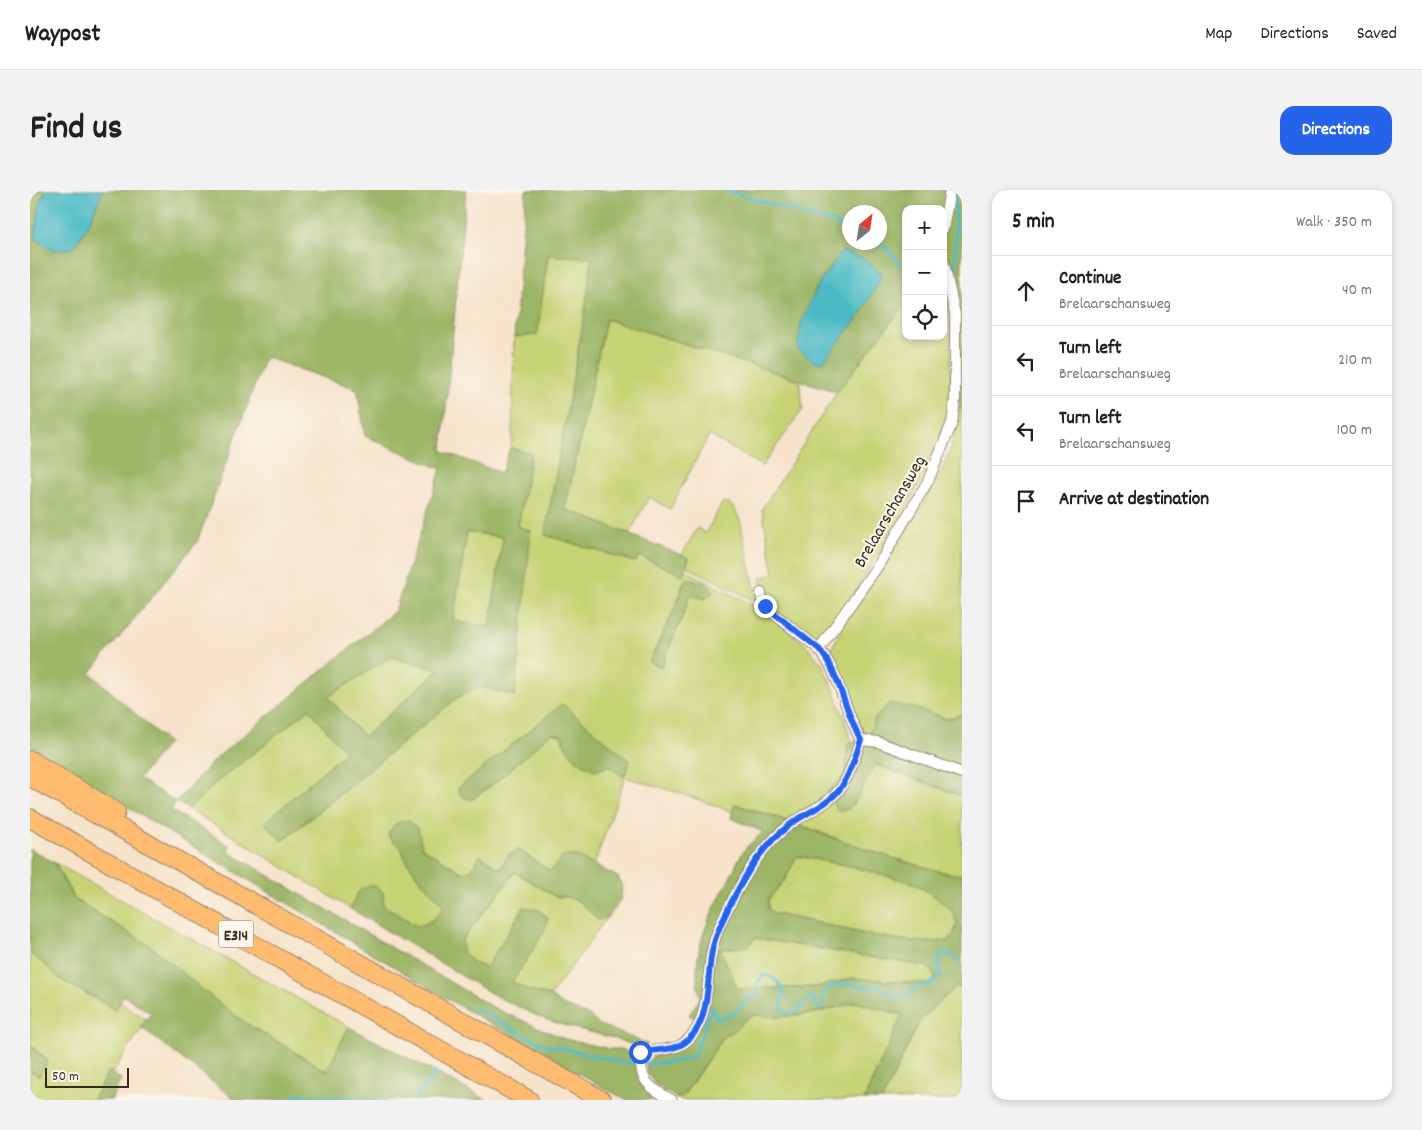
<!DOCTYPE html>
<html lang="en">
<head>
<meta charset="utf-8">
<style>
  body { margin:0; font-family:Dekko,sans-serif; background:#f2f2f2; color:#222 }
  .controls { position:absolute; right:15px; top:15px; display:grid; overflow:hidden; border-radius:10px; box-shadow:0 2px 8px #0003 }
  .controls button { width:45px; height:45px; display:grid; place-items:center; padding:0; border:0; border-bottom:1px solid #e0e0e0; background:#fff; color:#222; font:25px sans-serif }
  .compass { position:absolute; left:812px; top:15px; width:45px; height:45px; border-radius:50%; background:#fff; box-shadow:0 2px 8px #0003; rotate:30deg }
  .scale { position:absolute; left:15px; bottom:12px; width:84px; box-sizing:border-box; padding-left:5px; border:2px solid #3b2a1e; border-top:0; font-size:14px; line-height:18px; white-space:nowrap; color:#3b2a1e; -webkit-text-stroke:4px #fbf7ec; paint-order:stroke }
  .stop { position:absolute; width:15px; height:15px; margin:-11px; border:4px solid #2563eb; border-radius:50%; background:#fff }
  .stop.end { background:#2563eb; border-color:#fff; box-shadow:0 1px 5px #0008 }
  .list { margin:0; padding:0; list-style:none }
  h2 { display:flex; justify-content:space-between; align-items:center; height:65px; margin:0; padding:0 20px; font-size:21px }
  h2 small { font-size:16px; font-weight:400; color:#767676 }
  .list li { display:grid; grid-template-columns:32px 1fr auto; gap:15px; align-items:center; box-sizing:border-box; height:70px; padding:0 20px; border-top:1px solid #e0e0e0 }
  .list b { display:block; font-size:19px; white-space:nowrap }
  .list p { margin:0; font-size:16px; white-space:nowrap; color:#767676 }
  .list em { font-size:16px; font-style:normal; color:#767676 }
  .icon { flex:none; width:28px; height:28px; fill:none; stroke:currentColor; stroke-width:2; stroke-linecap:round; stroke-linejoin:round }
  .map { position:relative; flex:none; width:932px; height:910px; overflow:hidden; border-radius:15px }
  header { display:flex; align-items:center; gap:30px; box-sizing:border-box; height:70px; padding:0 25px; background:#fff; border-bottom:1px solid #e0e0e0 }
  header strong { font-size:24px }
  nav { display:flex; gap:28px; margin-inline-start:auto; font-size:18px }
  .intro { display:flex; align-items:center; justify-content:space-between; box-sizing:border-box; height:120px; padding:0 30px }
  h1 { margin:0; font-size:35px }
  .button { padding:12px 22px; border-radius:15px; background:#2563eb; color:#fff; font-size:18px; font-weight:700 }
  main { display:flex; gap:30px; padding:0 30px }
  aside { flex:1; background:#fff; border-radius:15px; box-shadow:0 2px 8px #0003 }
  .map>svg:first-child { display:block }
  .green { fill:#c6d375; stroke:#807e4a; fill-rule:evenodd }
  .forest { fill:#9cb566; stroke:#6c7042; fill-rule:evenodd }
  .water { fill:#4cbac5; stroke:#447272 }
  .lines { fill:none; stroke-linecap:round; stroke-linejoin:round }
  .stream { stroke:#4cbac5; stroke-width:3 }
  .minor-casing { stroke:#988674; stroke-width:12 }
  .motorway-casing { stroke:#988674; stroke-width:20 }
  .minor { stroke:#fff; stroke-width:10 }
  .motorway { stroke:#febc70; stroke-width:18 }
  .route { stroke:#2563eb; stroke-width:6 }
  .labels { text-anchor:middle; stroke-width:4; stroke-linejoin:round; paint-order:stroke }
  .shield { fill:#fbf7ec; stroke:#75685c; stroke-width:1 }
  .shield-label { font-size:16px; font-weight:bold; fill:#3b2a1e }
  .street-label { font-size:18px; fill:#3b2a1e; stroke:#fbf7ec }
</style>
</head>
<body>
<header>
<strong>Waypost</strong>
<nav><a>Map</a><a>Directions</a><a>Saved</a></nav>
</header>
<div class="intro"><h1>Find us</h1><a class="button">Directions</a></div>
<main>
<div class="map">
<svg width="932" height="910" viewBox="0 0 932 910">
  <rect width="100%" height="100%" fill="#fbf7ec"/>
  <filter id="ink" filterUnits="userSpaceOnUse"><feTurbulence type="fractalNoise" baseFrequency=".02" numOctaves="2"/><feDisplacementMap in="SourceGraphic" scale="10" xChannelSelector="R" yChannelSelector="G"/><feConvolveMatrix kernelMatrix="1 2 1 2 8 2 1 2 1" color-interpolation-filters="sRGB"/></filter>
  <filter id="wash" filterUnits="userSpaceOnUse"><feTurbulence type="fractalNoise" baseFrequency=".0096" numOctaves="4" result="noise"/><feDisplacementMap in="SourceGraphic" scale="20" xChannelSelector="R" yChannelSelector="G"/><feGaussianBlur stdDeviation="1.12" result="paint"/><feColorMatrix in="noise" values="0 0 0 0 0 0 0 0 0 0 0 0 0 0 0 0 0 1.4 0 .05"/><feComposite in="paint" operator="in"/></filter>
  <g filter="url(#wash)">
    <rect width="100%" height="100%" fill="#f6e3ca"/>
    <g class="green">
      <path d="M518,65L563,68L555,122L515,345L605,372L609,366L653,385L655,380L730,419L775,454L792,474L804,500L822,552L818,553L815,584L796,603L798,606L759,631L705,614L703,622L653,604L595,587L564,675L546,666L528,673L520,681L479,664L471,679L449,669L442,679L433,683L392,658L391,651L358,646L371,658L375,668L388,687L411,712L413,718C405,729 400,733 387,736L353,715V702L326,705L321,719L159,619L182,596L279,519L316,562L235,632L253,651L428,507L452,497L501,341L488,337L501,263L480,258L482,251L484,147L507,145ZM660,389L676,393L681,397L675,409L661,405L659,407L654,423L631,477L619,472L645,418L653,394ZM532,514L594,586L578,576L536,558L531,545L521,543L467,591L441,610Z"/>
      <path d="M913,90C921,127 923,170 919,208C915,247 893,286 875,320C850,363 824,404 797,446L789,453L782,450L736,412L731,388L744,384L732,319L807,202L876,113V146H913Z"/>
      <path d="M576,129L769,190L773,219L732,276L679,245L640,319L619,307L599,344L535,319Z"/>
      <path d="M929,217L932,219V524L918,529L881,517L845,528L840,543L835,548L801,466C800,445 864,363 878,339C892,316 916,277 923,251C926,240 927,228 929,217Z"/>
      <path d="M696,312C704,315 706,323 710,330L727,409L725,411L656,376L659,368L652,365L667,338L676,343L692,313Z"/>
      <path d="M437,342L473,347L460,437L423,432Z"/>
      <path d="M360,467L410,479L334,547L297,507Z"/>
      <path d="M844,574L932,606V685C878,678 819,652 767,634L800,610L827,608Z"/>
      <path d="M766,666L816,675L884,693L909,709L923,722L927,734L924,744L918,751C861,756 802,734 745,724L738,719V710L756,688Z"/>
      <path d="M25,673L319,837L297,881L217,834L66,722L45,710Z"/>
      <path d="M485,682L526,707H537L549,711L568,730L578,726L520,806L497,800L482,792L493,718L456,779L443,772L432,761V750Z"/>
      <path d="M724,748L895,776L902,779L905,788L901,794L823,788L787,797L708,799L689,759L719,756Z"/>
      <path d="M0,763L14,774L29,788L85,820L90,812L117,830L82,883L78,881L63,910H0V881L9,886L17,870L0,855Z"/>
      <path d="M926,797H932V910H852L890,830Z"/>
      <path d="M826,812L872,825L834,910H650L646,908L653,906L663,892L695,844L716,829L724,825L747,827L786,823Z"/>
    </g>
    <g class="forest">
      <path d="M0,0H16L10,13L44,58L58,35L73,0H436L412,261L471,283L480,258L501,263L488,337L501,341L485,506L452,497L428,507L252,651L234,633L315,562L279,519L182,596L159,619L146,612L141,620L200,656L197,661L466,819L535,849L580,859H592L599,863L603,870L608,888L614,896L632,910H596L571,896L433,818L130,637L0,556ZM235,167L327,199L335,246L411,279L365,421L184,570L146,612L109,589L138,553L60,483L167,352ZM437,342L473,347L460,437L423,431ZM360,467L410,480L334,547L298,507Z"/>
      <path d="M496,0H932V219L929,217V124L913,73V19H876V113L807,202L576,129L535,319L659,368L653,385L609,366L606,372L515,345L555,122L562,68L518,65L507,145L484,147ZM819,22H849V52H819Z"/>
      <path d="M659,389C669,392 679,392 683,402L675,409L661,405L659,407L654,423L631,477L619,472L645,418L655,390Z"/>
      <path d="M859,513L881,517L918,529L932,524V606L845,574L827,608L819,619L808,621L796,603L815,584L818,553L835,548L840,543L845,528Z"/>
      <path d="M532,514L600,571L594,587L578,576L566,581C545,571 540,566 531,545L521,543L467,591L441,610L431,606L428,598Z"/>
      <path d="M705,614L859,667L916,683L932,685V797H926L917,804L890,830L852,910H834L872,825L826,812L786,823L747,827L725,825L716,829L702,843L695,844L653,906L646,908L625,894L618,885L616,879L618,872L621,868L633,863L673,832L659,825L670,808C659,764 679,726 700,688C705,678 709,666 716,658C721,652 728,647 733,642L701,628ZM767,666L816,675L884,693L909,709L923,722L927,734L924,744L918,751C861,756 802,734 745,724L738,719V710L756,688ZM724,748L895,776L902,780L905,788L901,794L823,788L787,797L708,799L690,759L719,756Z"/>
      <path d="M378,630L388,639L392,658L433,683L442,679L450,665L470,679L479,664L489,660L520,681L533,666H546L588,687L592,696L591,708L585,719L578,726L568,730L549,711L537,707H526L485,682L432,750V761L443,772L456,778L494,717L509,720L518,728L515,739L505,757L482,792L497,800L520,806L533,815L560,826L568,834L617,854L615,859L583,848L533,835L509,827L464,805L321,719C326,705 327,698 343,695L353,702V715L387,736C400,733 405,729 413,718L411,712L388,687L375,668L371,658L358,646C361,635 367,632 378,630Z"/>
      <path d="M0,659L25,673L37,698L45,710L121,756L181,807L217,834L297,881L319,837L457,910H206L111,837L121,823L93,805L86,820L29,788L14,774L0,763Z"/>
      <path d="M0,855L17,870L16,875L9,886L0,881Z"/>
      <path d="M78,881L91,889L81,910H63Z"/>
    </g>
    <g class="water">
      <path d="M16,0H73L58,35L44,58L23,61L5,48L10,13Z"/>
      <path d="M812,61L834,69L853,84L831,124L792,173L784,172L767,158L771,133L789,93Z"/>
    </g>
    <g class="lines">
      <g class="stream">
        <path d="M695,0L793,30L804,32L815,43L819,44"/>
        <path d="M832,52L836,58L852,54C859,63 869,68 872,79L876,80"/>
        <path d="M926,80L925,10L930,0"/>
        <path d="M444,818L510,853L590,872L605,873"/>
        <path d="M614,873C632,874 647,872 663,867L682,817L687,829L704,824L717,809L727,804V794L733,785C745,787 750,792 754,803L751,810L753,822L764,823L774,815L779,807H783L788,819L793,816V803L802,796L821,794L831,797H850L864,808L876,805L887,797L898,796L912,784L908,775L909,766L916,763L927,769L932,774"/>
        <path d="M258,910L266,905L348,910"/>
        <path d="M384,910L405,882"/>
      </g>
    </g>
  </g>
  <g filter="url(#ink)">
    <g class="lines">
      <defs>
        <g id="minor">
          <path d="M913,39L920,0"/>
          <path d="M731,403L732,411L735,417L789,459C811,485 814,521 831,550"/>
          <path d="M789,459L849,374L898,291L922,233L925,209V124L913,69"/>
          <path d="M831,550L848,552L932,583"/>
          <path d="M642,910C617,896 609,891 611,862C624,860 639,861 651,855C682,837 675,790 682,761C685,745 692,729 700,715C715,685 733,654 761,634C777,622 798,615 810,599C820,585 825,567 831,550"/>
        </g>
        <g id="motorway">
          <path d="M0,570L86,622"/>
          <path d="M0,587L572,910"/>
          <path d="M0,628L499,910"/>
        </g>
      </defs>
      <use href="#minor" class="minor-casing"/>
      <use href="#motorway" class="motorway-casing"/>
      <use href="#minor" class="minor"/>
      <use href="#motorway" class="motorway"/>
    </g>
  </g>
  <g class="lines" filter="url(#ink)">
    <path class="route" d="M610,862C624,860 639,861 651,855C682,837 676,790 682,761C685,745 693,729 700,715C715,685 733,654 761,634C777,622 798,615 810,599C820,585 825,567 831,550C814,521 811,485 789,459L735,416"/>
  </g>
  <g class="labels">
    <rect class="shield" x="188.5" y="730.5" width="35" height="27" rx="4"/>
    <g class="shield-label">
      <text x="206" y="750">E314</text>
    </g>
    <g class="street-label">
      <text transform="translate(859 321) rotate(-60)" y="6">Brelaarschansweg</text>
    </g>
  </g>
</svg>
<div class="controls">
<button>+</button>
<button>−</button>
<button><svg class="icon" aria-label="locate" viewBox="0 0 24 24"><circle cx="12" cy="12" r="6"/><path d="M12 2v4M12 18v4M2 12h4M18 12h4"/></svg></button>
</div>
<svg class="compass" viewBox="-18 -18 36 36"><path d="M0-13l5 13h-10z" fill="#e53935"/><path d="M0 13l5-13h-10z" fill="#767676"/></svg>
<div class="scale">50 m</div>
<div class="stop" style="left:610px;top:862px"></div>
<div class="stop end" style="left:735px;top:416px"></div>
</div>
<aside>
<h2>5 min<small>Walk · 350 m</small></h2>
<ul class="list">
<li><svg class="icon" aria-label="ahead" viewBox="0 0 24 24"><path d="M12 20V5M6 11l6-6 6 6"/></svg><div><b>Continue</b><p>Brelaarschansweg</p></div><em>40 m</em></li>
<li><svg class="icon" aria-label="left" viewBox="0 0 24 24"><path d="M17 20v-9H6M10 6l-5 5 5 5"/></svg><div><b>Turn left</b><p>Brelaarschansweg</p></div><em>210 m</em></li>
<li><svg class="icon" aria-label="left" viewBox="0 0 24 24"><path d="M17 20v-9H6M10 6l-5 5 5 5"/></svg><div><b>Turn left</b><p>Brelaarschansweg</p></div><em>100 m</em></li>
<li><svg class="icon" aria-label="arrive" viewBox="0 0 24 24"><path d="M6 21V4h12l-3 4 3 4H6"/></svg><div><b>Arrive at destination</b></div></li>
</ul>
</aside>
</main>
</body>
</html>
